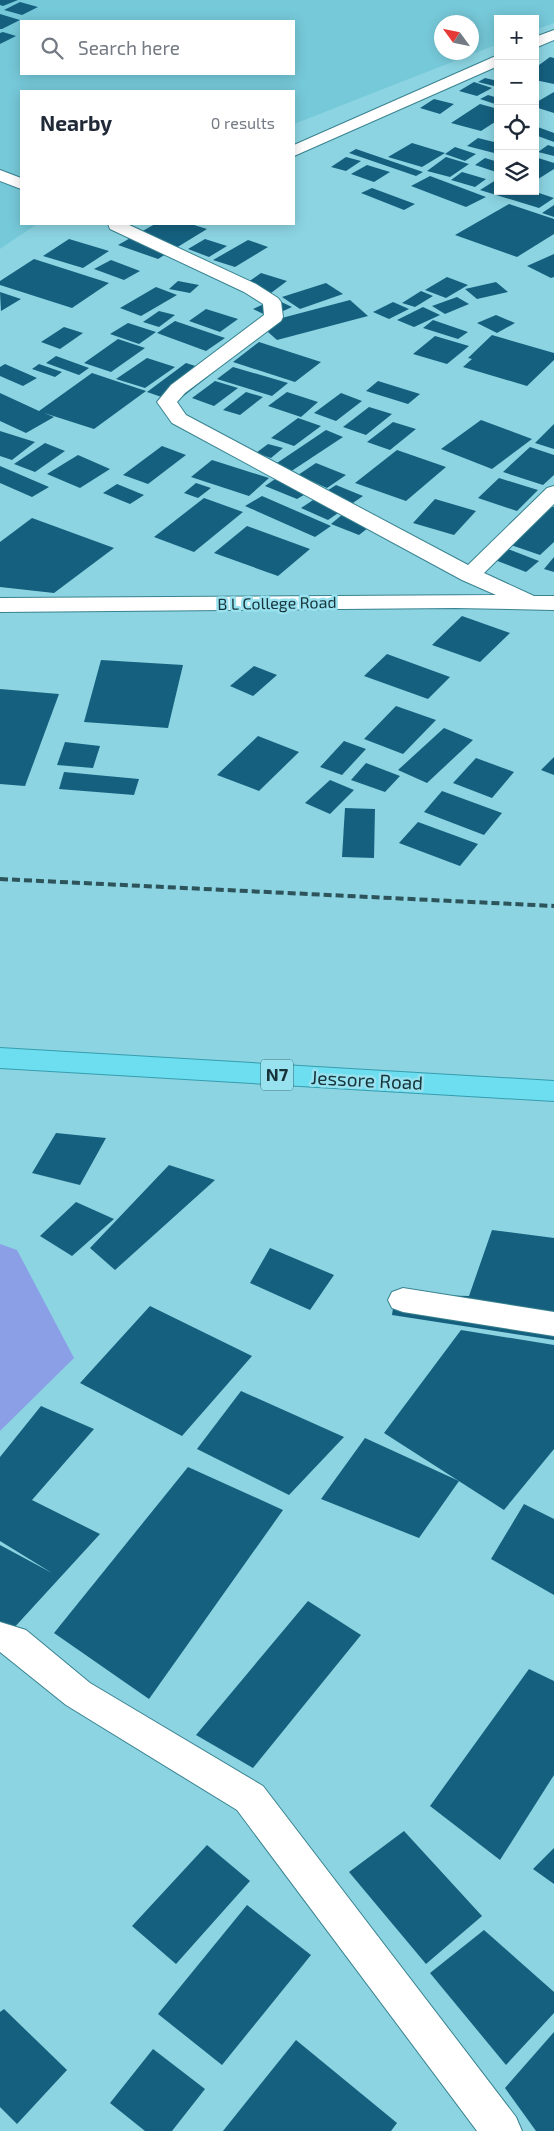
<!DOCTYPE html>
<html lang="en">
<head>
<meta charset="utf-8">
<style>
  body { margin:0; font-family:"Exo 2",sans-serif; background:#f2f2f3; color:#1f2937 }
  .controls { position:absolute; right:15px; top:15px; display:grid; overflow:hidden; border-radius:0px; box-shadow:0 2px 12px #0003 }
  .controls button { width:45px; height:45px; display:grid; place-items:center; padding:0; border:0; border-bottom:1px solid #e0e1e3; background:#fff; color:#1f2937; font:25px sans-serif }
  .compass { position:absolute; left:434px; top:15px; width:45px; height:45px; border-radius:50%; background:#fff; box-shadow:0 2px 12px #0003; rotate:303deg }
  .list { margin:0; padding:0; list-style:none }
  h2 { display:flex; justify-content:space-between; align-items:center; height:65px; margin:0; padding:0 20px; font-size:21px }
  h2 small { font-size:16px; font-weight:400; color:#747a83 }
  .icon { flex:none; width:28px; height:28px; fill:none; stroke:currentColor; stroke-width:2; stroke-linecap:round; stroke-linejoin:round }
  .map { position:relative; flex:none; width:554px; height:2131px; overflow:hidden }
  .search { position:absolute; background:#fff; box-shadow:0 2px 12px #0003; left:20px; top:20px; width:275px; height:55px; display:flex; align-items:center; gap:12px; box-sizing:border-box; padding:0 18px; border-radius:0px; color:#747a83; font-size:19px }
  .panel { position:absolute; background:#fff; box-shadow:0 2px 12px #0003; left:20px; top:90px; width:275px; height:135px; border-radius:0px }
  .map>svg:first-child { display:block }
  .built { fill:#76c9d9; fill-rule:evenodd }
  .water { fill:#8b9fe7 }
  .building { fill:#15607f }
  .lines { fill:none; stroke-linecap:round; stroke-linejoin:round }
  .minor-casing { stroke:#39828f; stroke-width:2 }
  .trunk-casing { stroke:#369dae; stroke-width:2 }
  .minor { fill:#fff; fill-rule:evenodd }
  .trunk { fill:#6cdef0; fill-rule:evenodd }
  .rail { stroke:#2d535b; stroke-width:4; stroke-dasharray:8 4; stroke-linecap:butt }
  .labels { text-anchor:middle; stroke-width:5; stroke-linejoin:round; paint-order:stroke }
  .far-street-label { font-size:16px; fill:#16343a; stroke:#98e1ef }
  .shield { fill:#98e1ef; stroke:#3d6870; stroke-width:1 }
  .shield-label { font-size:18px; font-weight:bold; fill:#16343a }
  .street-label { font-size:19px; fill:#16343a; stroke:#98e1ef }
</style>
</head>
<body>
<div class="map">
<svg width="554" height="2131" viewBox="0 0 554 2131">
  <rect width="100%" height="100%" fill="#8cd4e2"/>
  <path class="built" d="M0,0H554V23L535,30V19H498V44L294,124V91H21V224H37L0,249ZM21,21H294V74H21ZM442,22H472V52H442Z"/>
  <path class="water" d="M0,1244L17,1250L74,1358L0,1431Z"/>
  <g class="building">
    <path d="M0,0H18L3,6L0,5Z"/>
    <path d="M20,2L38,7L22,15L4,10Z"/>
    <path d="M0,14L20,20L2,29H0Z"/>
    <path d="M3,32L16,36L0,44V33Z"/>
    <path d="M550,57L554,58V84L535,80V68Z"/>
    <path d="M485,78L498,81V87L478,82Z"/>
    <path d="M474,82L492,88L477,96L459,91Z"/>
    <path d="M554,92V113L535,107V103Z"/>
    <path d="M488,95L498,98V105L480,99Z"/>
    <path d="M434,99L454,104L440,114L420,108Z"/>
    <path d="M480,104L498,109V120L481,131L451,123Z"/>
    <path d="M535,126L554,133V142L535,135Z"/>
    <path d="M478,138L498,143V154L467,146Z"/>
    <path d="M412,143L445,153L422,167L388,157Z"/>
    <path d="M548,145L554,147V156L538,152Z"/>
    <path d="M455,147L476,154L465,161L445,154Z"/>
    <path d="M356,149L423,172L416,176L349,153Z"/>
    <path d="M346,157L361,161L346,171L331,167Z"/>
    <path d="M446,157L469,164L450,177L427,171Z"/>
    <path d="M535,157L554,163V169L535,181Z"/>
    <path d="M485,158L498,162V170L496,172L475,165Z"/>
    <path d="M367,165L390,172L374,182L351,174Z"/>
    <path d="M462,172L486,179L475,187L451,180Z"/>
    <path d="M430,176L486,197L466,207L411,186Z"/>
    <path d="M496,180L498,181V191H533L554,198L539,208L480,190Z"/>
    <path d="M372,188L415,204L404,210L361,193Z"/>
    <path d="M509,204L554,219V234L517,257L455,235Z"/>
    <path d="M554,205V217L542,213Z"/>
    <path d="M155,224H191L207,229L158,259L118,245Z"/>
    <path d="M69,239L109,251L83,268L43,256Z"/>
    <path d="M205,239L227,246L209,257L188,249Z"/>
    <path d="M248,240L268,247L235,267L213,260Z"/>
    <path d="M554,254V277L551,278L527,266Z"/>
    <path d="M34,259L109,283L72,308L0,285V281Z"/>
    <path d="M111,260L140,271L124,280L94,269Z"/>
    <path d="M261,273L287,281L267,296L240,288Z"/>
    <path d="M447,277L468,285L446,298L425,290Z"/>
    <path d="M178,281L199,285L190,293L169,289Z"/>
    <path d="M496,282L508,292L477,299L465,289Z"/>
    <path d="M326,283L343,294L300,309L282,297Z"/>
    <path d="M156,287L177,295L141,316L120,308Z"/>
    <path d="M421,291L433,296L415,307L402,303Z"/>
    <path d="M0,292L21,299L1,311Z"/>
    <path d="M457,297L469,304L445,314L432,306Z"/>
    <path d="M275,299L292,307L270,317L253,309Z"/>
    <path d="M350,300L368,316L277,340L259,324Z"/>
    <path d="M393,302L409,309L389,319L373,312Z"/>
    <path d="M423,307L440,315L414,327L397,320Z"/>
    <path d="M206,309L238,319L220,332L189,321Z"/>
    <path d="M159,311L175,315L159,327L143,322Z"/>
    <path d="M496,315L515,323L497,333L477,323Z"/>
    <path d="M433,320L468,332L458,339L423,328Z"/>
    <path d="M175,321L225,338L206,351L157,333Z"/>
    <path d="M128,323L156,332L139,344L110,334Z"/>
    <path d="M64,327L83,333L60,349L41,342Z"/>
    <path d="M492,335L554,353V360L527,386L463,367L472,359L468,358Z"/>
    <path d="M435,336L469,346L447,364L413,354Z"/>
    <path d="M118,339L145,348L111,372L84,363Z"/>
    <path d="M259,342L321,362L295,382L233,362Z"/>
    <path d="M56,356L89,368L79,375L46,363Z"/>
    <path d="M147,358L175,367L145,388L116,379Z"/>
    <path d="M186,363L214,372L176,402L147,392Z"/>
    <path d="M5,364L37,378L23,386L0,376V367Z"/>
    <path d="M39,364L62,372L55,377L32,369Z"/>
    <path d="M233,367L288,383L272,396L217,379Z"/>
    <path d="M92,373L146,391L94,429L44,413L54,417L26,433L0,421V393L39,411Z"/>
    <path d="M215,381L238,388L214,406L192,398Z"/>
    <path d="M378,381L420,394L408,404L366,391Z"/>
    <path d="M246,392L263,397L240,415L223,410Z"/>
    <path d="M287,392L318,402L301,417L268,406Z"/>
    <path d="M341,393L362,401L336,421L314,413Z"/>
    <path d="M369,407L392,414L366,435L343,427Z"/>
    <path d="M298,418L321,426L294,446L271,438Z"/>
    <path d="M481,420L532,439L492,469L441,449Z"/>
    <path d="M393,422L416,429L390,450L367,442Z"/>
    <path d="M554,424V449L535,443Z"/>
    <path d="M326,430L343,437L290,472L274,465Z"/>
    <path d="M0,431L35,442L12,460L0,456Z"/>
    <path d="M45,443L65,451L35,472L14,464Z"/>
    <path d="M268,444L283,448L271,458L256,453Z"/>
    <path d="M162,446L186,455L148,484L123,475Z"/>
    <path d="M530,447L554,455V475L543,485L503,472Z"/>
    <path d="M397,450L446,467L406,501L355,483Z"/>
    <path d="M78,455L110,469L80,488L47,474Z"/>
    <path d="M212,460L269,478L249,496L191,477Z"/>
    <path d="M316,463L346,475L327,488L298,475Z"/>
    <path d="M0,466L49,487L32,497L0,483Z"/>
    <path d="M281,475L314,489L297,499L265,486Z"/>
    <path d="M499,478L538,490L517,511L478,498Z"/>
    <path d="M196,483L211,488L198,498L184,493Z"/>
    <path d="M117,484L144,495L130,504L103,493Z"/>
    <path d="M336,485L363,496L328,520L301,508Z"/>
    <path d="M262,496L331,526L315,537L245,506Z"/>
    <path d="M204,498L243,512L194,552L154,537Z"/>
    <path d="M435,499L476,511L454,535L413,523Z"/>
    <path d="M549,506L554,507V542L540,555L508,544Z"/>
    <path d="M349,509L378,520L359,535L331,524Z"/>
    <path d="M32,518L114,548L54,593L0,587V542Z"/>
    <path d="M247,526L310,549L278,576L214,553Z"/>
    <path d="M500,546L539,561L526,572L487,557Z"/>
    <path d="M554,557V572L544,569Z"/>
    <path d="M462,616L510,633L480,662L432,645Z"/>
    <path d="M387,654L450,677L428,699L364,676Z"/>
    <path d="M101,660L183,665L168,728L84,722Z"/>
    <path d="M254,666L277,675L253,696L230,686Z"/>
    <path d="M0,689L59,694L25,786L0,784Z"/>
    <path d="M396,706L436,720L403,754L364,739Z"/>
    <path d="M444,728L473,740L427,783L398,770Z"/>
    <path d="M258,736L299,752L259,791L217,775Z"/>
    <path d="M344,741L366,749L342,775L320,767Z"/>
    <path d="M65,742L100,746L93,768L57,765Z"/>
    <path d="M554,757V775L541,770Z"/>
    <path d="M476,758L514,772L492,798L453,783Z"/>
    <path d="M366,763L400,776L385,792L351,780Z"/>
    <path d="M64,772L139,779L134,795L59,789Z"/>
    <path d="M330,780L354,790L330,814L305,803Z"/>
    <path d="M442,791L502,813L484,835L424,812Z"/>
    <path d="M345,808L375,809L374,858L342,857Z"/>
    <path d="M418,822L478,844L460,866L399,843Z"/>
    <path d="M56,1133L106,1138L80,1185L32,1173Z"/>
    <path d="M169,1165L215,1180L115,1270L90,1248Z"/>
    <path d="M76,1202L114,1219L72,1256L40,1236Z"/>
    <path d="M492,1230L554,1238V1340L392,1315L395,1294L469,1296Z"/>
    <path d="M270,1248L334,1275L310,1310L250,1283Z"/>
    <path d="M150,1306L252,1356L182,1436L80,1383Z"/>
    <path d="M461,1330L554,1345V1449L504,1510L384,1433Z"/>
    <path d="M241,1391L344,1437L289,1495L197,1449Z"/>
    <path d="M41,1406L94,1429L32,1500L100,1534L12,1630L0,1623V1545L52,1573L0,1541V1457Z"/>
    <path d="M365,1438L459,1481L419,1538L321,1499Z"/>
    <path d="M188,1467L283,1510L149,1699L54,1633Z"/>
    <path d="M524,1504L554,1519V1595L491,1559Z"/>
    <path d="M308,1601L361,1635L253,1768L196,1735Z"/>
    <path d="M529,1669L554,1681V1775L500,1860L430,1806Z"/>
    <path d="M404,1831L482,1916L426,1964L349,1872Z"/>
    <path d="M207,1845L250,1881L176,1964L132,1926Z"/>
    <path d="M554,1848V1884L533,1869Z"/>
    <path d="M247,1905L311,1955L222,2065L158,2014Z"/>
    <path d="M484,1930L554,1992V2013L506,2065L430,1973Z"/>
    <path d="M4,2009L67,2070L17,2124L0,2107V2012Z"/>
    <path d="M554,2032V2131H536L505,2088Z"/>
    <path d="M296,2040L397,2123L391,2131H223Z"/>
    <path d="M153,2049L205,2089L172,2131H145L110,2103Z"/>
  </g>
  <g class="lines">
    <defs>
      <g id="minor">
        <path d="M554,30V40L535,48V37Z"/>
        <path d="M498,55V66L294,156V145Z"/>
        <path d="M0,170L21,178V189L0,181Z"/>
        <path d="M108,224H127L256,284L278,298L281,302L283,317L281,321L185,393L177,402L186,415L468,565L547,488L554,486V504L484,573L534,596H554V610L455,608L0,612V598L496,595L462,580L172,423L157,402L171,385L264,315L263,304L244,292L110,229Z"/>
        <path d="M403,1288L554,1312V1336L403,1312L392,1308L388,1300L392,1292Z"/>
        <path d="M0,1622L26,1630L90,1683L263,1786L516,2117L522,2131H477L237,1810L66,1705L0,1652Z"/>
      </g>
      <path id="trunk" d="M0,1048L554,1081V1101L0,1068Z"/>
    </defs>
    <use href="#minor" class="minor-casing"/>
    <use href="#trunk" class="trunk-casing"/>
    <use href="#minor" class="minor"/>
    <use href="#trunk" class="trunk"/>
    <path class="rail" d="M0,879L554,906"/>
  </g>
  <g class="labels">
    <g class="far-street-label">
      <text transform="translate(277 603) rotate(-1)" y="6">B L College Road</text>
    </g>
    <rect class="shield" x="261" y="1059.5" width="32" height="31" rx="4"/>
    <g class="shield-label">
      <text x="277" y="1081">N7</text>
    </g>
    <g class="street-label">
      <text transform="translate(367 1080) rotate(3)" y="7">Jessore Road</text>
    </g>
  </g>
</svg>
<div class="controls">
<button>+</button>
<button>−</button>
<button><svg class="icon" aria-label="locate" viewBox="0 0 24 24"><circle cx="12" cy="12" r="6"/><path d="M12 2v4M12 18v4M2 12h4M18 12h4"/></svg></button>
<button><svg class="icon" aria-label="layers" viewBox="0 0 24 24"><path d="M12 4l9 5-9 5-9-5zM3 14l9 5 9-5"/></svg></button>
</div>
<svg class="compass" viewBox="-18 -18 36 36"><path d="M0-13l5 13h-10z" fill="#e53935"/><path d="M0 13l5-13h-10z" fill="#747a83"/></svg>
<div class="search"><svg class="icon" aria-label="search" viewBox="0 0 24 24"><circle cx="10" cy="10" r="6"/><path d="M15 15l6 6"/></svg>Search here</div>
<section class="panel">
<h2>Nearby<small>0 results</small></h2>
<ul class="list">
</ul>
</section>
</div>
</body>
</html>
